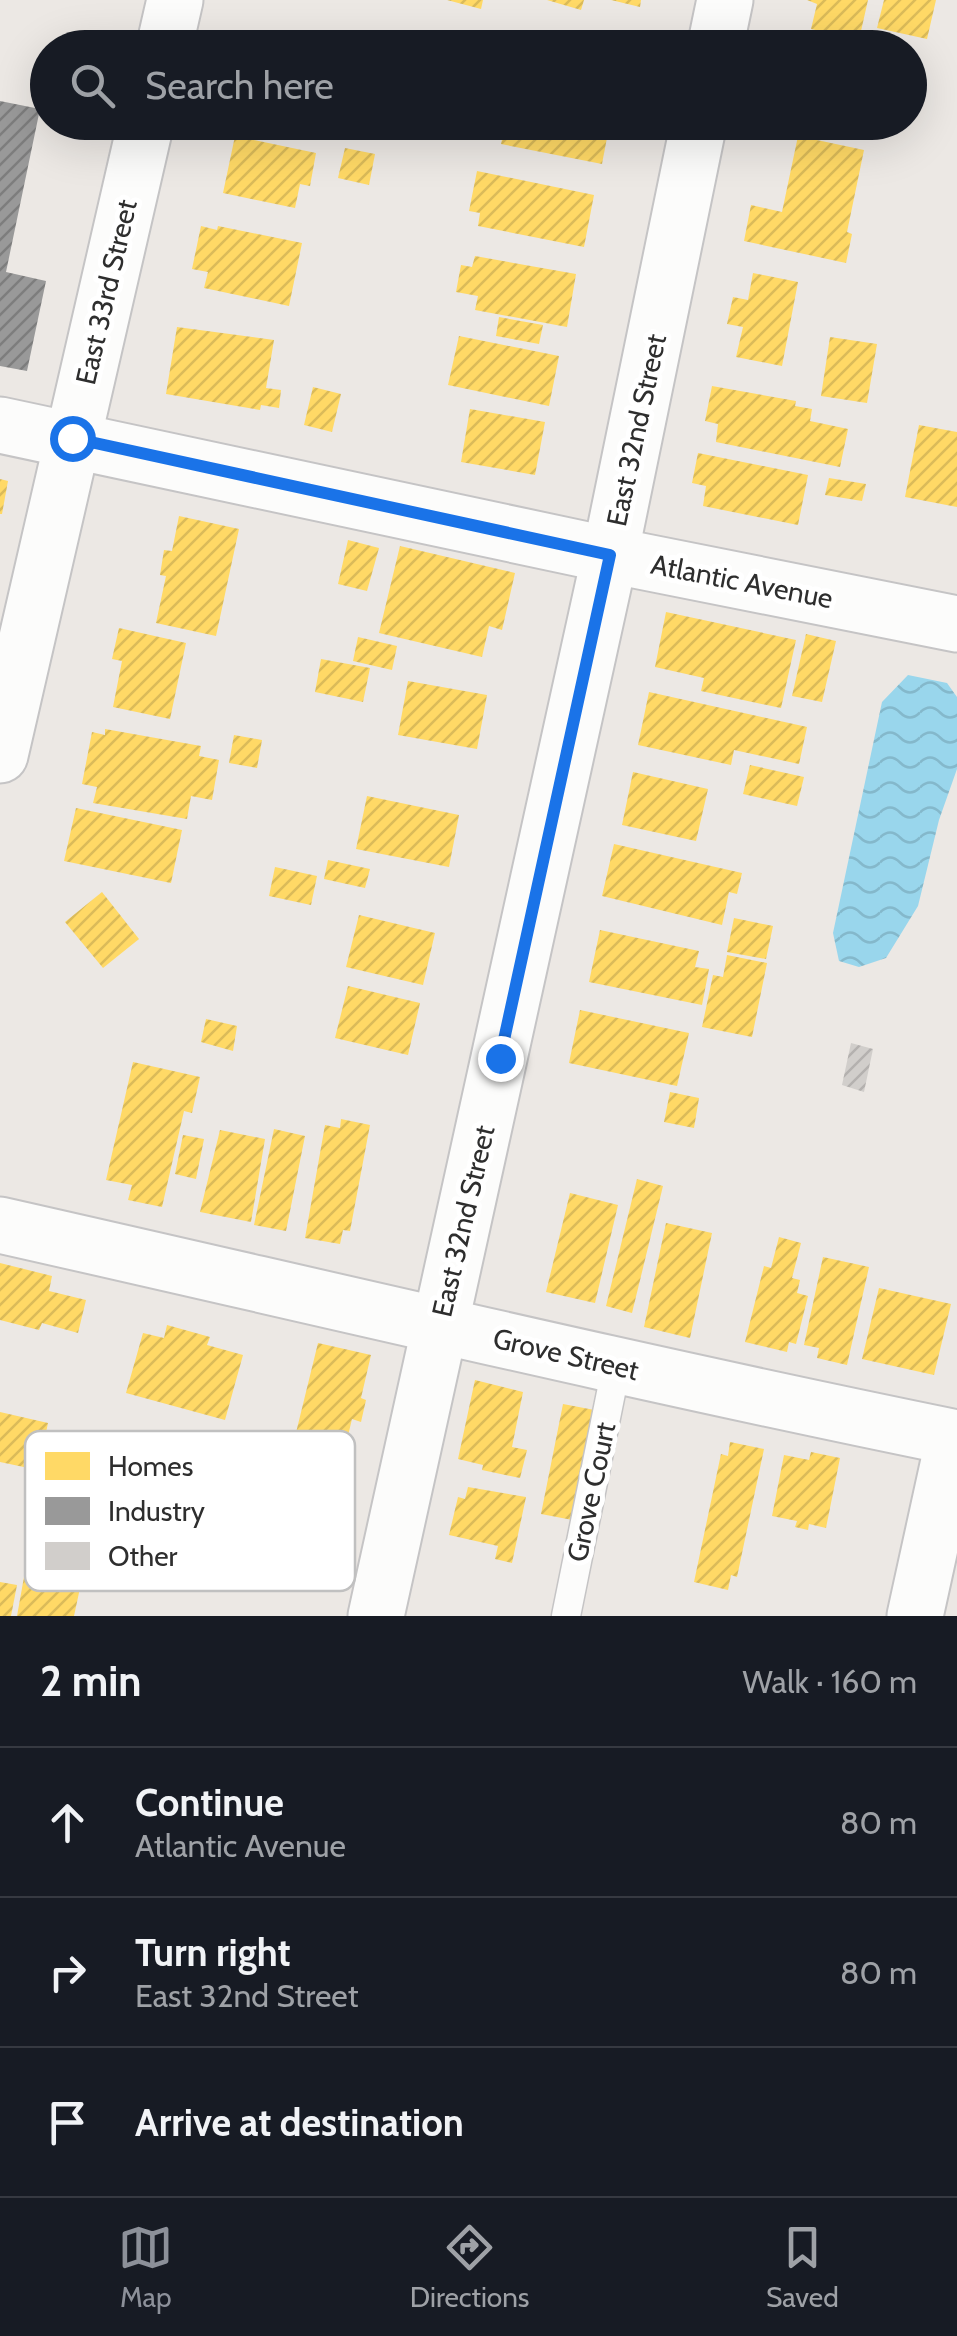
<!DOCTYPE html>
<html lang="en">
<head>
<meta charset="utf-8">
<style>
  body { margin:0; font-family:Cabin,sans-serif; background:#20242c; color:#f1f3f6 }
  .stop { position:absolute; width:30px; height:30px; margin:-22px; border:8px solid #1a73e8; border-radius:50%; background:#fff }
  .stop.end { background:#1a73e8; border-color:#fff; box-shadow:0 2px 10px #0008 }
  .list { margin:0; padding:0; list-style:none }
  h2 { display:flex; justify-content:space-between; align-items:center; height:130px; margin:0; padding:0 40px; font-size:42px }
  h2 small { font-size:32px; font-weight:400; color:#9ea1a6 }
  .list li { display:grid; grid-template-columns:65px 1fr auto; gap:30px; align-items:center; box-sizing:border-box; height:150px; padding:0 40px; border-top:2px solid #363941 }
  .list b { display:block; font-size:38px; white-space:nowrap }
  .list p { margin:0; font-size:32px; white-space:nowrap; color:#9ea1a6 }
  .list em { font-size:32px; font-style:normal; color:#9ea1a6 }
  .icon { flex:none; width:55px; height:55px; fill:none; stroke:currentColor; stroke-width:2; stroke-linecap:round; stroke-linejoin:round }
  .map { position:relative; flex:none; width:957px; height:1616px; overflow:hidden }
  .search { position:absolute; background:#171b24; box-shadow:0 10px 40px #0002; left:30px; right:30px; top:30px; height:110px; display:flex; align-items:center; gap:25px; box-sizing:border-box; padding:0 35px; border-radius:55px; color:#9ea1a6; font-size:38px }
  .sheet { height:580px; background:#171b24 }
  nav { display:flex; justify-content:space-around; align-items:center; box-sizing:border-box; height:140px; border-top:2px solid #363941; background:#171b24; font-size:28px; color:#9ea1a6 }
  nav a { display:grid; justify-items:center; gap:5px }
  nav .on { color:#8c9099 }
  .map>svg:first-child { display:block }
  .water { fill:url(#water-waves) }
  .homes { fill:url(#homes-hatch) }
  .industry { fill:url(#industry-hatch) }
  .building { fill:url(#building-hatch) }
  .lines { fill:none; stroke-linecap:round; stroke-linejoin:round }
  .service-casing { stroke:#c5c4c5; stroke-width:31 }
  .minor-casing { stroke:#c5c4c5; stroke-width:59 }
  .service { stroke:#fcfcfb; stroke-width:28 }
  .minor { stroke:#fcfcfb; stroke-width:55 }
  .route { stroke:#1a73e8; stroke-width:12 }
  .labels { text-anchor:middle; stroke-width:10; stroke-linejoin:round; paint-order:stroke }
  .street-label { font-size:28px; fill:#2e2e2e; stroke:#fff }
  .key { fill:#fff; stroke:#c0c0c0; stroke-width:2.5 }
  .key-label { font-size:28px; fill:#2e2e2e }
</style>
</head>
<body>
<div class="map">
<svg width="957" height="1616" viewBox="0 0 957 1616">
  <defs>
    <pattern id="water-waves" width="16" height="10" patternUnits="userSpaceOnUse" patternTransform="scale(2.5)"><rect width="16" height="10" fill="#99d6ec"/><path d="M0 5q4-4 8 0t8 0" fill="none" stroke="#84b8cb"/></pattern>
    <pattern id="homes-hatch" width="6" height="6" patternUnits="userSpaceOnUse" patternTransform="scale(2.5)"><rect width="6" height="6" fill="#ffd966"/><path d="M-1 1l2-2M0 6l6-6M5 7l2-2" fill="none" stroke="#dbbb59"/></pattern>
    <pattern id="industry-hatch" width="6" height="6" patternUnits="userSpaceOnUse" patternTransform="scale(2.5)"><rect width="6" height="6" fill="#999"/><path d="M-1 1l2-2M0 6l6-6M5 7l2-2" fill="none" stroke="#7d7d7d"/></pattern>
    <pattern id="building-hatch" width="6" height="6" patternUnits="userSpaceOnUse" patternTransform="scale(2.5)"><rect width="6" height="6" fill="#d1cecb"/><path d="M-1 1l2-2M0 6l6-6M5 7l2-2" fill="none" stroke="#b4b1af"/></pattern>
  </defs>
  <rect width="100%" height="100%" fill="#ece8e4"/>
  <path class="water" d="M908,675L947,683L957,697V769L939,820L918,906L886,958L859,967L839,961L833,933L882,702Z"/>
  <g class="homes">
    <path d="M447,0H483L481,9Z"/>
    <path d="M547,0H584L581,10Z"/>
    <path d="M611,0H641L640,7Z"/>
    <path d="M868,0L859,40L811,29L817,4L807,0Z"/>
    <path d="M884,0H936L927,39L877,28Z"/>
    <path d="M506,122H610L602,164L501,144Z"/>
    <path d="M235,136L316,153L310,186L300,184L295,208L223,193Z"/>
    <path d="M798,136L864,150L847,232L852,234L846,263L744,241L751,205L782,212Z"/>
    <path d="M345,148L375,154L369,185L338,178Z"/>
    <path d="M477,171L594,195L584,247L478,226L480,213L469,211Z"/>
    <path d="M201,226L217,230L218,226L302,243L289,306L204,288L208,272L192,269Z"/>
    <path d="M475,256L576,274L567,327L475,310L478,296L456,292L461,265L472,267Z"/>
    <path d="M753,273L798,282L782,366L736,357L743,327L727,324L733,297L748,300Z"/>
    <path d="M499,317L543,325L539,344L496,336Z"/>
    <path d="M177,327L274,340L266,388L281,390L279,408L261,405L260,410L166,394Z"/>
    <path d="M459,336L559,356L549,406L448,385Z"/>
    <path d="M830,337L877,344L867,403L821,396Z"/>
    <path d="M712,386L796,401L795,406L812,409L810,421L848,429L840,467L716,442L718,424L705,421Z"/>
    <path d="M313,387L341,394L332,432L304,425Z"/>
    <path d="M470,409L545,422L535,475L461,462Z"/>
    <path d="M919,425L957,432V507L905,497Z"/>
    <path d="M698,453L808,475L798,525L703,506L706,486L692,483Z"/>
    <path d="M829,478L866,484L862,501L825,495Z"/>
    <path d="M0,479L8,481L2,514H0Z"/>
    <path d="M179,516L239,529L216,636L156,623L166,576L160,575L164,550L172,551Z"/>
    <path d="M348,540L379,548L367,591L338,584Z"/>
    <path d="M400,546L515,573L502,630L489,626L482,657L379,633Z"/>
    <path d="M666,612L796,640L781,708L701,691L704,678L655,667Z"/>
    <path d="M119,628L186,643L170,719L113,707L122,661L112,659Z"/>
    <path d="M806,634L836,641L822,702L792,696Z"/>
    <path d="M358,637L397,646L392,670L353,661Z"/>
    <path d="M321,659L370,668L363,702L315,692Z"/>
    <path d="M408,681L487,695L477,749L398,735Z"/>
    <path d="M649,692L807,727L799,764L734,750L731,765L638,745Z"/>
    <path d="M105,729L201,746L199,756L219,760L212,800L191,796L187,819L93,803L97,787L82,784L92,732L105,735Z"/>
    <path d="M234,735L262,740L257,768L229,763Z"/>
    <path d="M750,765L804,777L797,806L743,794Z"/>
    <path d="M633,772L708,789L696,841L622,825Z"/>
    <path d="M367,796L459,815L449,867L356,849Z"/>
    <path d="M76,808L182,830L171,883L64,861Z"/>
    <path d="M614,844L742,873L737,894L729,892L722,925L602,896Z"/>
    <path d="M328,860L370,869L365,888L324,879Z"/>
    <path d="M275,867L317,876L311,905L269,896Z"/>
    <path d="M102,892L139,939L103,968L65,922Z"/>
    <path d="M359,915L435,933L423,985L346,967Z"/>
    <path d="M734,918L773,926L766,959L727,952Z"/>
    <path d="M600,930L699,951L695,967L709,969L702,1005L589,982Z"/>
    <path d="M727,955L767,963L752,1037L702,1027L713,975L723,977Z"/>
    <path d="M348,986L420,1003L408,1055L335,1038Z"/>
    <path d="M580,1010L689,1033L677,1086L569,1063Z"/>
    <path d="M206,1019L237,1026L233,1051L201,1042Z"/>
    <path d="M133,1062L200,1077L192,1113L184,1111L162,1207L128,1200L132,1185L106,1180Z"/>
    <path d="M670,1092L699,1098L694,1128L664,1122Z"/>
    <path d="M341,1119L370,1125L350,1231L343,1230L340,1244L305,1238L325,1125L340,1128Z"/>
    <path d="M274,1129L305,1136L286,1231L254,1225Z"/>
    <path d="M220,1130L265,1139L251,1222L200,1212Z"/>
    <path d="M183,1135L204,1139L196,1179L175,1174Z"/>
    <path d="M637,1179L663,1186L632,1313L606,1306Z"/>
    <path d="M570,1193L618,1205L595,1303L546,1292Z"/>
    <path d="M666,1223L712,1233L690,1338L644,1327Z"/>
    <path d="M779,1237L801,1243L792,1278L800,1280L797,1293L808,1296L796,1344L789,1342L787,1352L745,1342L764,1266L771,1268Z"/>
    <path d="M823,1257L869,1267L847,1365L817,1358L819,1348L804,1345Z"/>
    <path d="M0,1263L52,1276L49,1291L86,1300L78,1333L42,1323L39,1330L0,1320Z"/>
    <path d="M879,1288L951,1304L934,1375L862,1359Z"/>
    <path d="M167,1325L210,1337L207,1345L243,1355L225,1420L126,1393L143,1333L164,1338Z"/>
    <path d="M318,1343L371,1355L361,1398L366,1400L361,1422L352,1419L341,1465L291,1453Z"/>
    <path d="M475,1380L523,1392L512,1447L527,1450L520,1478L482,1470L483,1465L458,1459Z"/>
    <path d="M563,1404L605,1412L583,1522L541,1514Z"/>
    <path d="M0,1412L48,1423L38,1470L0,1462Z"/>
    <path d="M730,1442L764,1449L737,1577L731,1575L728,1590L694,1582L721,1454L728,1456Z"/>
    <path d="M811,1452L840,1458L826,1528L809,1524L808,1530L795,1527L797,1521L772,1516L784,1455L809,1460Z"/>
    <path d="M468,1487L526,1497L512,1563L495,1559L498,1546L449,1535L458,1497L465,1499Z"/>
    <path d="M24,1577L80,1588L74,1616H17Z"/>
    <path d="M0,1582L17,1585L11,1616H0Z"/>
  </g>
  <path class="industry" d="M0,101L40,109L6,272L46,281L27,371L0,366Z"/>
  <path class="building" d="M851,1043L873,1049L864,1092L842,1085Z"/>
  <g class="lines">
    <defs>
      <path id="service" d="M566,1616L616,1368"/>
      <g id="minor">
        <path d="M164,48L175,0"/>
        <path d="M715,48L725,0"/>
        <path d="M0,425L610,555L957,624"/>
        <path d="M0,755L146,122"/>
        <path d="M0,1225C319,1297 637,1373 957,1438"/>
        <path d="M376,1616L610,555L699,122"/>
        <path d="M915,1616L954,1438"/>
      </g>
    </defs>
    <use href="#service" class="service-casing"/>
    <use href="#minor" class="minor-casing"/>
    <use href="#service" class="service"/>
    <use href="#minor" class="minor"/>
  </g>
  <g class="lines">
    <path class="route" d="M72,438L610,555L500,1058"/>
  </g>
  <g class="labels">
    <g class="street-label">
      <text transform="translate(106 292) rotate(-77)" y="10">East 33rd Street</text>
      <text transform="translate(636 430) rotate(-78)" y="10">East 32nd Street</text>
      <text transform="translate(742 581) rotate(11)" y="10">Atlantic Avenue</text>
      <text transform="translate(463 1221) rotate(-77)" y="10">East 32nd Street</text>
      <text transform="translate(566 1354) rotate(13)" y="10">Grove Street</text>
      <text transform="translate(591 1492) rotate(-78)" y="10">Grove Court</text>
    </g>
  </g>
  <rect x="25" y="1431" width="330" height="160" rx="15" class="key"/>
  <rect x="45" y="1452" width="45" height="28" fill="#ffd966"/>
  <rect x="45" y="1497" width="45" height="28" fill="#999"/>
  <rect x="45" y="1542" width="45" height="28" fill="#d1cecb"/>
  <g class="key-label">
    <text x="108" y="1476">Homes</text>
    <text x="108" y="1521">Industry</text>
    <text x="108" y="1566">Other</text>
  </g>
</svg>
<div class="stop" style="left:72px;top:438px"></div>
<div class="stop end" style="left:500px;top:1058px"></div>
<div class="search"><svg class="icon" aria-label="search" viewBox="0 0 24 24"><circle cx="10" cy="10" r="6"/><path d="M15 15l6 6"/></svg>Search here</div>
</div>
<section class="sheet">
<h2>2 min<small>Walk · 160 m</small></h2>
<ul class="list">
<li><svg class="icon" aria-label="ahead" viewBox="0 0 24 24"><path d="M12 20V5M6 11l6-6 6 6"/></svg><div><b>Continue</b><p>Atlantic Avenue</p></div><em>80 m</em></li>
<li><svg class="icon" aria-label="right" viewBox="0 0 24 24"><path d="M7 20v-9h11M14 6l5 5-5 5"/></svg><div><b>Turn right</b><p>East 32nd Street</p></div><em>80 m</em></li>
<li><svg class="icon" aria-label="arrive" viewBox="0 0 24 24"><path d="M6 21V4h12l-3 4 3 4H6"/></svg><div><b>Arrive at destination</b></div></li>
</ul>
</section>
<nav>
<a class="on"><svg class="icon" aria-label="map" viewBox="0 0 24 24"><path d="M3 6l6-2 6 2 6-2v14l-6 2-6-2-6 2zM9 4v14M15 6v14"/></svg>Map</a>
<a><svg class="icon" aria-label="directions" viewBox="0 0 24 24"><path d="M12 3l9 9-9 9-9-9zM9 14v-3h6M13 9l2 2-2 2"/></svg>Directions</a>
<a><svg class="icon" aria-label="saved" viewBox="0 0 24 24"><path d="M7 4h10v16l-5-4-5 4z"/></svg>Saved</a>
</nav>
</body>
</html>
